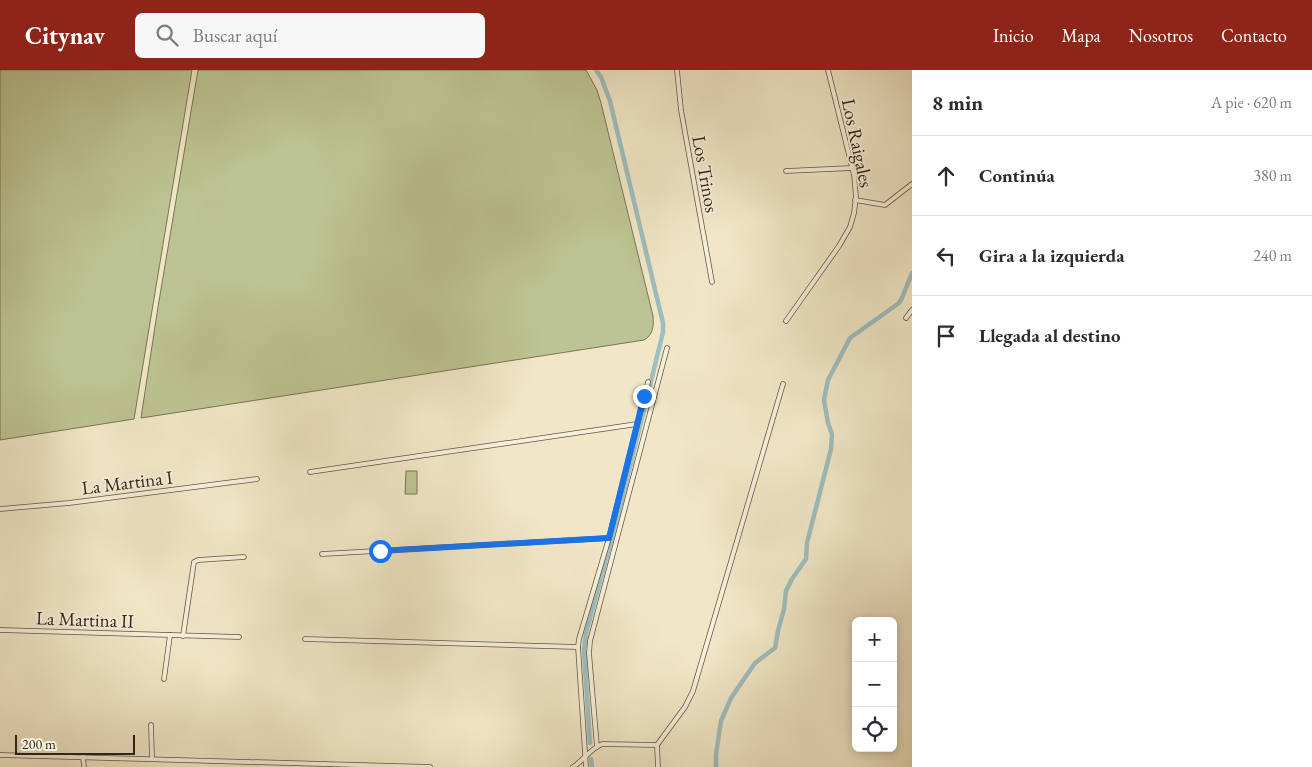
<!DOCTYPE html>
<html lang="es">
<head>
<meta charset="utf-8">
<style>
  body { margin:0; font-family:"EB Garamond",serif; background:#f7f7f7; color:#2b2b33 }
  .controls { position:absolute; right:15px; bottom:15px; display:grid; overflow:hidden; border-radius:8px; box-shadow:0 2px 8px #0003 }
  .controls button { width:45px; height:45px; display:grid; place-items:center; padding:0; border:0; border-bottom:1px solid #e1e1e2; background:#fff; color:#2b2b33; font:25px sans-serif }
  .scale { position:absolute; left:15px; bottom:12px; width:120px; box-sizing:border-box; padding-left:5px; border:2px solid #322618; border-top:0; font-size:14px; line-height:18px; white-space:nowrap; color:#322618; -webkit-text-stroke:4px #f6efdb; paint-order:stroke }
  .stop { position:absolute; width:15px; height:15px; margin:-11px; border:4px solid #1a73e8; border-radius:50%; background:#fff }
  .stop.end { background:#1a73e8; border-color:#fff; box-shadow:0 1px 5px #0008 }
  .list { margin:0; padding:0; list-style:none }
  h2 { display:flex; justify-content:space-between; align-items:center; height:65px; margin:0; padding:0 20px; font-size:21px }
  h2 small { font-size:16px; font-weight:400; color:#7c7c81 }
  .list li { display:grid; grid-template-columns:32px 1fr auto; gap:15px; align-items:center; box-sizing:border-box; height:80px; padding:0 20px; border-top:1px solid #e1e1e2 }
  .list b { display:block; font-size:19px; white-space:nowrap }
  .list em { font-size:16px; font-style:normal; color:#7c7c81 }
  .icon { flex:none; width:28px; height:28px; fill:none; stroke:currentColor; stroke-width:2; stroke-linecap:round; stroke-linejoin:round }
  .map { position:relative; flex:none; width:912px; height:697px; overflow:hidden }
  header { display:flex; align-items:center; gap:30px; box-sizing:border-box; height:70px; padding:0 25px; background:#8f2418; color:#fff }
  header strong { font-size:24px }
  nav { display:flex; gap:28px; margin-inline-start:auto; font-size:18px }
  .search { width:350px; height:45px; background:#f7f7f7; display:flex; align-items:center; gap:12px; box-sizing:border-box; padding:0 18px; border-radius:8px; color:#7c7c81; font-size:19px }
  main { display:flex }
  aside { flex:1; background:#fff }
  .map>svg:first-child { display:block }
  .green { fill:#bdc493; stroke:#787556 }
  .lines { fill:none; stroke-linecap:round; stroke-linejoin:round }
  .canal { stroke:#9ebebf; stroke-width:4.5 }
  .minor-casing { stroke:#625644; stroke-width:5.5 }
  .minor { stroke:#f6efdb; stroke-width:4 }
  .route { stroke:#1a73e8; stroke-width:6 }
  .labels { text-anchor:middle; stroke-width:4; stroke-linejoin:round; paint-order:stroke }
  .street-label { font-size:19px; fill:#322618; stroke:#f6efdb }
</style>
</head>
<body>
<header>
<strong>Citynav</strong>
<div class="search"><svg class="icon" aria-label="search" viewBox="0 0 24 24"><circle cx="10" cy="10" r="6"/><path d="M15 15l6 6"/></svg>Buscar aquí</div>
<nav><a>Inicio</a><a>Mapa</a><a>Nosotros</a><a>Contacto</a></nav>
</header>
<main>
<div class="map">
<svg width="912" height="697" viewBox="0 0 912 697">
  <rect width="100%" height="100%" fill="#f1e7c7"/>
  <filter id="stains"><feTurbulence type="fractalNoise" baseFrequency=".004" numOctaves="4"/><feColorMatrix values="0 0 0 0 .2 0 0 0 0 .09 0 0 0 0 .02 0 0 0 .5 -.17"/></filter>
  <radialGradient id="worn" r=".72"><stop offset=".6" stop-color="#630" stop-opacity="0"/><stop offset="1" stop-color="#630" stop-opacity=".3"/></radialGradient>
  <g class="green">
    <path d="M0,0H192L134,349L0,370Z"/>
    <path d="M198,0H586L597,20L601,33L653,246C654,256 653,265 644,270L141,348L158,237Z"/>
    <path d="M406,401H417V424H405Z"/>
  </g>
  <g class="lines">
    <g class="canal">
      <path d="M590,673L584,580L586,563L621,434L663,262V253L610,31L601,7L596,0"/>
      <path d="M591,689L592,697"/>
      <path d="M716,697V684L721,651L731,628L755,593L775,578L778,561L784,539L786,521L792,509L806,489L807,473L831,379L832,364L828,353L824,330L828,310L850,268L899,233L902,228L912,203"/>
    </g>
    <defs>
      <g id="minor">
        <path d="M677,0L681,40L712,212"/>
        <path d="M786,101L852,98"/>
        <path d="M855,130L885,135L912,114"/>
        <path d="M906,248L912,240"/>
        <path d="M786,251L839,176L850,157L854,143L856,127L854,105L828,0"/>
        <path d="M310,402L637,354"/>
        <path d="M0,439L69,433L257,409"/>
        <path d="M322,484L609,468"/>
        <path d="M0,560L239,567"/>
        <path d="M183,566L194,492L198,490L244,487"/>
        <path d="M305,569L578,577"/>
        <path d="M164,609L170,565"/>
        <path d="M151,655L152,689"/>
        <path d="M597,677L589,583L590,571L667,278"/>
        <path d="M0,685L430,697"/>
        <path d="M83,687L84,697"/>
        <path d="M573,697C583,691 590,679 602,674L657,675"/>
        <path d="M586,697L578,577L579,569L609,468L648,312"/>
        <path d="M658,697L657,675L685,637L693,621L783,314"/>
      </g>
    </defs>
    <use href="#minor" class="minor-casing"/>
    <use href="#minor" class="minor"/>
  </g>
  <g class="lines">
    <path class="route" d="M380,481L609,468L644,326"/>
  </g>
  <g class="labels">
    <g class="street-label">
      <text transform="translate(858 73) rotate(78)" y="7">Los Raigales</text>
      <text transform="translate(706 104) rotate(80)" y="7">Los Trinos</text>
      <text transform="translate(127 412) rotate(-7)" y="7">La Martina I</text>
      <text transform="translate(85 549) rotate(2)" y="7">La Martina II</text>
    </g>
  </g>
  <rect width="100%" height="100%" filter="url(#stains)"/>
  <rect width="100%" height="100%" fill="url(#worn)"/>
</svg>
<div class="controls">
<button>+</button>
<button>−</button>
<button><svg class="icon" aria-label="locate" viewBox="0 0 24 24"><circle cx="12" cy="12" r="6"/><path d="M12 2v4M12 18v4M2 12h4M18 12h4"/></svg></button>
</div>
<div class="scale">200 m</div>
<div class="stop" style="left:380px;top:481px"></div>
<div class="stop end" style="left:644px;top:326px"></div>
</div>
<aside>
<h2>8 min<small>A pie · 620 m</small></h2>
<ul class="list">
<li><svg class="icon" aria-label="ahead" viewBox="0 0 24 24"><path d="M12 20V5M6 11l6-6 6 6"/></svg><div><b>Continúa</b></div><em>380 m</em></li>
<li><svg class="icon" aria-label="left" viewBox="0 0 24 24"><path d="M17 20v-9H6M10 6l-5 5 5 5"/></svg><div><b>Gira a la izquierda</b></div><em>240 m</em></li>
<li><svg class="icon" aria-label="arrive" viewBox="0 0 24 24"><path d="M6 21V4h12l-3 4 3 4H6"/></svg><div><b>Llegada al destino</b></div></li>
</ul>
</aside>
</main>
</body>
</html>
